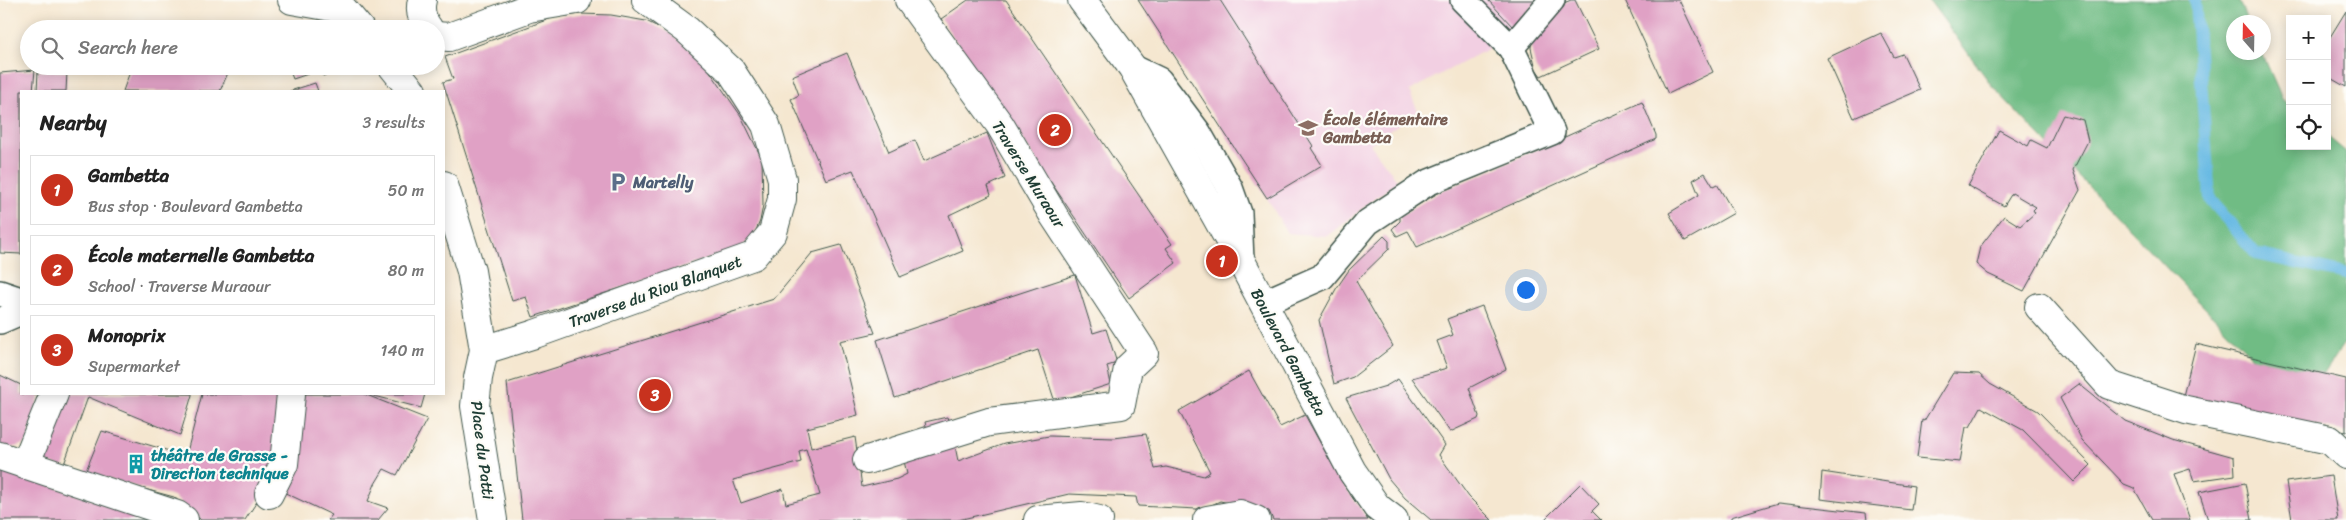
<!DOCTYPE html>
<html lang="en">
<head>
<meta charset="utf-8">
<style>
  body { margin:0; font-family:Sriracha,sans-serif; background:#f2f2f2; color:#222 }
  .controls { position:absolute; right:15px; top:15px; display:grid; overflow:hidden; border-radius:0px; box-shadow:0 2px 12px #0003 }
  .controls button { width:45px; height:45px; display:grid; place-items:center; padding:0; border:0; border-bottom:1px solid #e0e0e0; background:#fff; color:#222; font:25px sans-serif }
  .compass { position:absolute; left:2226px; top:15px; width:45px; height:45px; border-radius:50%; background:#fff; box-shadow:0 2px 12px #0003; rotate:340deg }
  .you { position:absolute; left:1525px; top:289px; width:18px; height:18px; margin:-12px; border:4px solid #fff; border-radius:50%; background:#1a73e8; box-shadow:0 0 0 8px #1a73e833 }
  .badge { display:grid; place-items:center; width:32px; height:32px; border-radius:50%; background:#c8321e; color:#fff; font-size:16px; font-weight:700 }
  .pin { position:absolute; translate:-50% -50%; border:2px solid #fff; box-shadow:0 1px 5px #0006 }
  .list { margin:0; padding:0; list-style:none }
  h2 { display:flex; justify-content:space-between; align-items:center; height:65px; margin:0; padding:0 20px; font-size:21px }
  h2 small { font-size:16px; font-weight:400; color:#767676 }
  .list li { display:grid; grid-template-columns:32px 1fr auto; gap:15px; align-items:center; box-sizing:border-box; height:70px; margin:0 10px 10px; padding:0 10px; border:1px solid #e0e0e0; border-radius:0px }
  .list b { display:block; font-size:19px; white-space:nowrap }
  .list p { margin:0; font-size:16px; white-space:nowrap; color:#767676 }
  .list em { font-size:16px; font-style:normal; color:#767676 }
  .icon { flex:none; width:28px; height:28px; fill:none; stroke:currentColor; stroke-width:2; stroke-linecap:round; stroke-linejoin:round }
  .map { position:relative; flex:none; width:2346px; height:520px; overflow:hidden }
  .search { position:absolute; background:#fff; box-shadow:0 2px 12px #0003; left:20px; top:20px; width:425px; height:55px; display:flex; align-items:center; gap:12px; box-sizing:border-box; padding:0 18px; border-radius:28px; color:#767676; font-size:19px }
  .panel { position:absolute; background:#fff; box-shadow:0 2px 12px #0003; left:20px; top:90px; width:425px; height:305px; border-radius:0px }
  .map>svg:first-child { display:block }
  .built { fill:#f2cfe2 }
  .forest { fill:#6fbc84; stroke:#477c5c }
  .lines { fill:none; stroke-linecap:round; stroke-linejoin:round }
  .stream { stroke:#67bae3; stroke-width:12 }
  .building { fill:#e0a1c5; fill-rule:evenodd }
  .lane-casing { stroke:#3f564b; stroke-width:28 }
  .street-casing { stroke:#3f564b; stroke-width:30 }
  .secondary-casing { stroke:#3f564b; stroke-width:30 }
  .lane { stroke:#fff; stroke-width:25 }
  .street { stroke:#fff; stroke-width:28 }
  .secondary { stroke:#fff; stroke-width:28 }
  .labels { text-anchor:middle; stroke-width:4.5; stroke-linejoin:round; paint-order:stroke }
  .education-label { font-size:16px; font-weight:bold; fill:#785e54; stroke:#fdfcf7; text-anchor:start }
  .street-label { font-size:16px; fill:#1f3d34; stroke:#fdfcf7 }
  .service-label { font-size:16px; font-weight:bold; fill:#4e5e75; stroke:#fdfcf7; text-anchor:start }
  .culture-label { font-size:16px; font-weight:bold; fill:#0d838f; stroke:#fdfcf7; text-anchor:start }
</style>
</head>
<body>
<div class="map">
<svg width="2346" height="520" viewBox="0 0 2346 520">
  <rect width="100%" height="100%" fill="#fdfcf7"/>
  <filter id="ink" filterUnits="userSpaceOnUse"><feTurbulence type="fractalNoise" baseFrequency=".02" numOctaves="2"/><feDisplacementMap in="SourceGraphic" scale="10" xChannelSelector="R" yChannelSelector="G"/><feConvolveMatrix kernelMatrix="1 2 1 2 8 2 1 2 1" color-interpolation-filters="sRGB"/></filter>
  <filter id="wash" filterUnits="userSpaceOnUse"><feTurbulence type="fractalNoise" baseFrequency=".0096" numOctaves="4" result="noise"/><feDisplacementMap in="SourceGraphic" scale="20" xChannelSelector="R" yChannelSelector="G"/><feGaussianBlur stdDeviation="1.12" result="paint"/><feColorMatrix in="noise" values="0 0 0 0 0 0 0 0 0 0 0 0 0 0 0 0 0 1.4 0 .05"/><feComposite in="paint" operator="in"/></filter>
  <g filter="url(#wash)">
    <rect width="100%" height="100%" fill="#f5e7d0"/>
    <path class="built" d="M1138,0H1539L1497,44L1409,91L1418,111L1370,144L1398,181L1327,236L1287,233L1267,198Z"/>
    <path class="forest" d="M1929,0H2238L2248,22H2234V52L2262,53L2283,100L2290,106V146H2327V136L2346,152V341L2301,408L1993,87Z"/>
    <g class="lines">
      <path class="stream" d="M2195,0L2210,199L2256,254L2346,274"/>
    </g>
    <g id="blocks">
      <g class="building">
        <path d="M968,0H1006L1172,244L1166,248L1176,263L1129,298L941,19Z"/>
        <path d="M1138,0H1220L1313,146L1311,148L1322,165L1267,198Z"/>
        <path d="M1488,0H1539L1512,26Z"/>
        <path d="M1571,0H1575L1599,49L1541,76L1536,69L1531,48L1532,32L1554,7Z"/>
        <path d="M1625,0H1679L1713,72L1668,94Z"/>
        <path d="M2346,11V87L2327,76V42Z"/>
        <path d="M580,14L611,15L646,21L670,33L702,60L741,116L762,159L763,205L760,221L753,237L738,249L533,317L526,297L512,301L443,82L453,79L445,57L552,18Z"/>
        <path d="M244,21L242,29H145L146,25Z"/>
        <path d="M1881,33L1894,57L1903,54L1920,90L1854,118L1827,58Z"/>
        <path d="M847,53L889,152L915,140L924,161L987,133L1005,178L988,186L991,195L949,215L963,251L900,277L853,170L826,180L791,99L799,95L792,76Z"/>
        <path d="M132,66H231L220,91H123Z"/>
        <path d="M288,66H337L338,70L323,76L320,70L293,79Z"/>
        <path d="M35,70L33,91H21V254L0,253V73Z"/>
        <path d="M38,71L67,72L66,91H37Z"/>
        <path d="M315,83L318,91H290Z"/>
        <path d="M1642,102L1656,135V139L1417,247L1408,231L1397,236L1392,229L1400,221V216L1443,190L1479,176Z"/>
        <path d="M2063,115L2083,120L2088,141L2073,170L2080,190L2024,291L1988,274L1976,264L1980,247L2004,216L2020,226L2035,213L2033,210L2036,207L2012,193L2004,206L1968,186L1999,130L2028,146L2031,140L2047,148Z"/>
        <path d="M1705,173L1713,186L1717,184L1734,213L1685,241L1669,213L1699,195L1693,180Z"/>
        <path d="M1384,236L1389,241V249L1356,281L1393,346L1353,377L1334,384L1319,320L1336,289L1349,270Z"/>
        <path d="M841,245L875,333L840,341L858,415L807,428L811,448L855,437L862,487L897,479L907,474L904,461L955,446L958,461L1004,444L1049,436L1114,438L1146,434L1155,469L1166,467L1204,476L1210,472L1179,411L1249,371L1280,427L1305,415L1341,481L1368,520H1273L1269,511L1220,501L1205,508L1197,509L1138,506L1136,497L1069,494L958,520H522L507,383L774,299L812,253ZM806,449L820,495L786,504L783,489L741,503L733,480L801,462L799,451Z"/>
        <path d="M1075,275L1093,333L1106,329L1117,363L1107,366L1111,384L1055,402L1038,350L895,398L877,340Z"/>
        <path d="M1482,306L1506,369L1469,388L1479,416L1478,419L1450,432L1412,378L1447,368L1437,341L1453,335L1447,319Z"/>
        <path d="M2196,344L2346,379V432L2183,396Z"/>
        <path d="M1953,373L1979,374L1990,384L2038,411L2091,465L2074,482L2023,430L1981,407L1970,427H1966L1960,462L1917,458L1922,420L1924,421Z"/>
        <path d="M0,375L21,385V394H40L27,443L8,449L0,446Z"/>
        <path d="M1398,379L1445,445L1439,455L1469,497L1492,520H1431L1405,498L1389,479L1346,398L1386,386Z"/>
        <path d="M2079,384L2125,421L2173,440L2234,457L2235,475L2194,481L2190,469L2174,474L2190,520H2152L2134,488L2124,484L2082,440L2060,398Z"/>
        <path d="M62,394H192V395L180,435L88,397L63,467L36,459Z"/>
        <path d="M202,394H282L279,461L260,497L245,520H201L174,497L85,473L102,431L186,456Z"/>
        <path d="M301,394H364L427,419L397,475L384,469L375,484L368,501L388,508L378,520H328L332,515L279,490Z"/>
        <path d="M367,394H425L421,408Z"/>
        <path d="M947,417L950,426L928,434L925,422Z"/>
        <path d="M0,467L149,520H0Z"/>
        <path d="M1822,472L1914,486L1911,510L1820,499Z"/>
        <path d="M2331,476L2338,520H2292L2286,482Z"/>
        <path d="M2245,483L2252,520H2208L2199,492Z"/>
        <path d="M1580,484L1599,504L1592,511L1601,520H1546L1545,519Z"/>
        <path d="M1778,503L1866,513L1867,520H1731V517Z"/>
      </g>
    </g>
  </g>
  <g filter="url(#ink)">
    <use href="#blocks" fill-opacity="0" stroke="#3f564b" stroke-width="1"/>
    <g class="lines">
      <defs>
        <g id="lane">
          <path d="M1511,48L1552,0"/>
          <path d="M1132,67L1159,80L1198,132L1230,188L1239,213L1241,261"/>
          <path d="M0,293L21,300"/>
          <path d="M1263,303L1322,277L1368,222L1427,183L1552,132L1511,48L1463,0"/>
          <path d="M0,321L21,312"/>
        </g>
        <g id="street">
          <path d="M292,0L343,9L360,29"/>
          <path d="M422,0C419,11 422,20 429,29"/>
          <path d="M436,36L449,37L529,8L577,0"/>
          <path d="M392,66L412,91"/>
          <path d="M444,185L471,271L484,350L478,378L475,406L493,520"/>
          <path d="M2039,307L2109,385L2186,410L2330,440L2346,455"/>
          <path d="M484,350L535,334L753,256L773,232L782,199V179L766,125L731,71L687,30L646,0"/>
          <path d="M0,456L177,515L184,520"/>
          <path d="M867,460L989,422L1121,405L1128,368L1144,353L1054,216L1000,125L909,0"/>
          <path d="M25,465L54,394"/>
          <path d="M269,494L284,464L291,394"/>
          <path d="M1038,520L1082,516L1099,520"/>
          <path d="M1207,520L1240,514L1256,520"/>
        </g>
        <path id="secondary" d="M1082,0L1132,67L1241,261L1352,471L1377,507L1394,520"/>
      </defs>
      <use href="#lane" class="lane-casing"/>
      <use href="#street" class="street-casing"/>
      <use href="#secondary" class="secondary-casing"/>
      <use href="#lane" class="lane"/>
      <use href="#street" class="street"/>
      <use href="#secondary" class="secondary"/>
    </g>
  </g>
  <defs>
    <symbol id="school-bare" viewBox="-9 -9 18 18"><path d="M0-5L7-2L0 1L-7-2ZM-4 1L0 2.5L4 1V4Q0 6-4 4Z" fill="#8d6e63" stroke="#fdfcf7" stroke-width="2.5" paint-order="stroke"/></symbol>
    <symbol id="parking-bare" viewBox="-9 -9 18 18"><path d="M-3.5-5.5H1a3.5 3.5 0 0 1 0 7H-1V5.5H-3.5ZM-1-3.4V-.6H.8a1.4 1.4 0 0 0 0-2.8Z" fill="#5c6f8a" stroke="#fdfcf7" stroke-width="2.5" paint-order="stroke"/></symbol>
    <symbol id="building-bare" viewBox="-9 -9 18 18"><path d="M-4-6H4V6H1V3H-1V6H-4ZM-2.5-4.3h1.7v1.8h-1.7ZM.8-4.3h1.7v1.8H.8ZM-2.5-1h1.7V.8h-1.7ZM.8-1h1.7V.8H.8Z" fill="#0f9aa8" stroke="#fdfcf7" stroke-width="2.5" paint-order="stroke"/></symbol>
  </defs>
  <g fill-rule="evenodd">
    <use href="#school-bare" x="1294" y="114" width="28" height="28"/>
    <use href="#parking-bare" x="604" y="168" width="28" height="28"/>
    <use href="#building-bare" x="122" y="450" width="28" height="28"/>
  </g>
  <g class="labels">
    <g class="education-label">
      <text x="1323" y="125">École élémentaire<tspan x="1323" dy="18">Gambetta</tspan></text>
    </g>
    <g class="street-label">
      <text transform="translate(1029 174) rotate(58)" y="6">Traverse Muraour</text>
      <text transform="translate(655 291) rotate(-20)" y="6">Traverse du Riou Blanquet</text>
      <text transform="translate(1289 352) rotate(62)" y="6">Boulevard Gambetta</text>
      <text transform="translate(483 450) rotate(83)" y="6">Place du Patti</text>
    </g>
    <g class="service-label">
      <text x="633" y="188">Martelly</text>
    </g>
    <g class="culture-label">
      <text x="151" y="461">théâtre de Grasse -<tspan x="151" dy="18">Direction technique</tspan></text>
    </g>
  </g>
</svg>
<div class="controls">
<button>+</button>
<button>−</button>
<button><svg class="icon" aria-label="locate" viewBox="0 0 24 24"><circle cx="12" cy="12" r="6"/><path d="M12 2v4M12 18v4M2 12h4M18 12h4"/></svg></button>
</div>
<svg class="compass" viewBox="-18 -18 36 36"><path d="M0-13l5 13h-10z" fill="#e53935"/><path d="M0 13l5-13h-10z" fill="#767676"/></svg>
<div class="you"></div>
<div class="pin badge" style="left:1222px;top:261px">1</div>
<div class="pin badge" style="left:1055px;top:130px">2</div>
<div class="pin badge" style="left:655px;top:395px">3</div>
<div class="search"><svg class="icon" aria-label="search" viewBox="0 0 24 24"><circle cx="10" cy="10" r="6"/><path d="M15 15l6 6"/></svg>Search here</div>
<section class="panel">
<h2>Nearby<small>3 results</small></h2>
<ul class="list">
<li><span class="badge">1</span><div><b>Gambetta</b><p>Bus stop · Boulevard Gambetta</p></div><em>50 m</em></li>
<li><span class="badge">2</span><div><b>École maternelle Gambetta</b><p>School · Traverse Muraour</p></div><em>80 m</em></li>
<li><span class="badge">3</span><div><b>Monoprix</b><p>Supermarket</p></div><em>140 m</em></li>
</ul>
</section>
</div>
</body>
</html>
